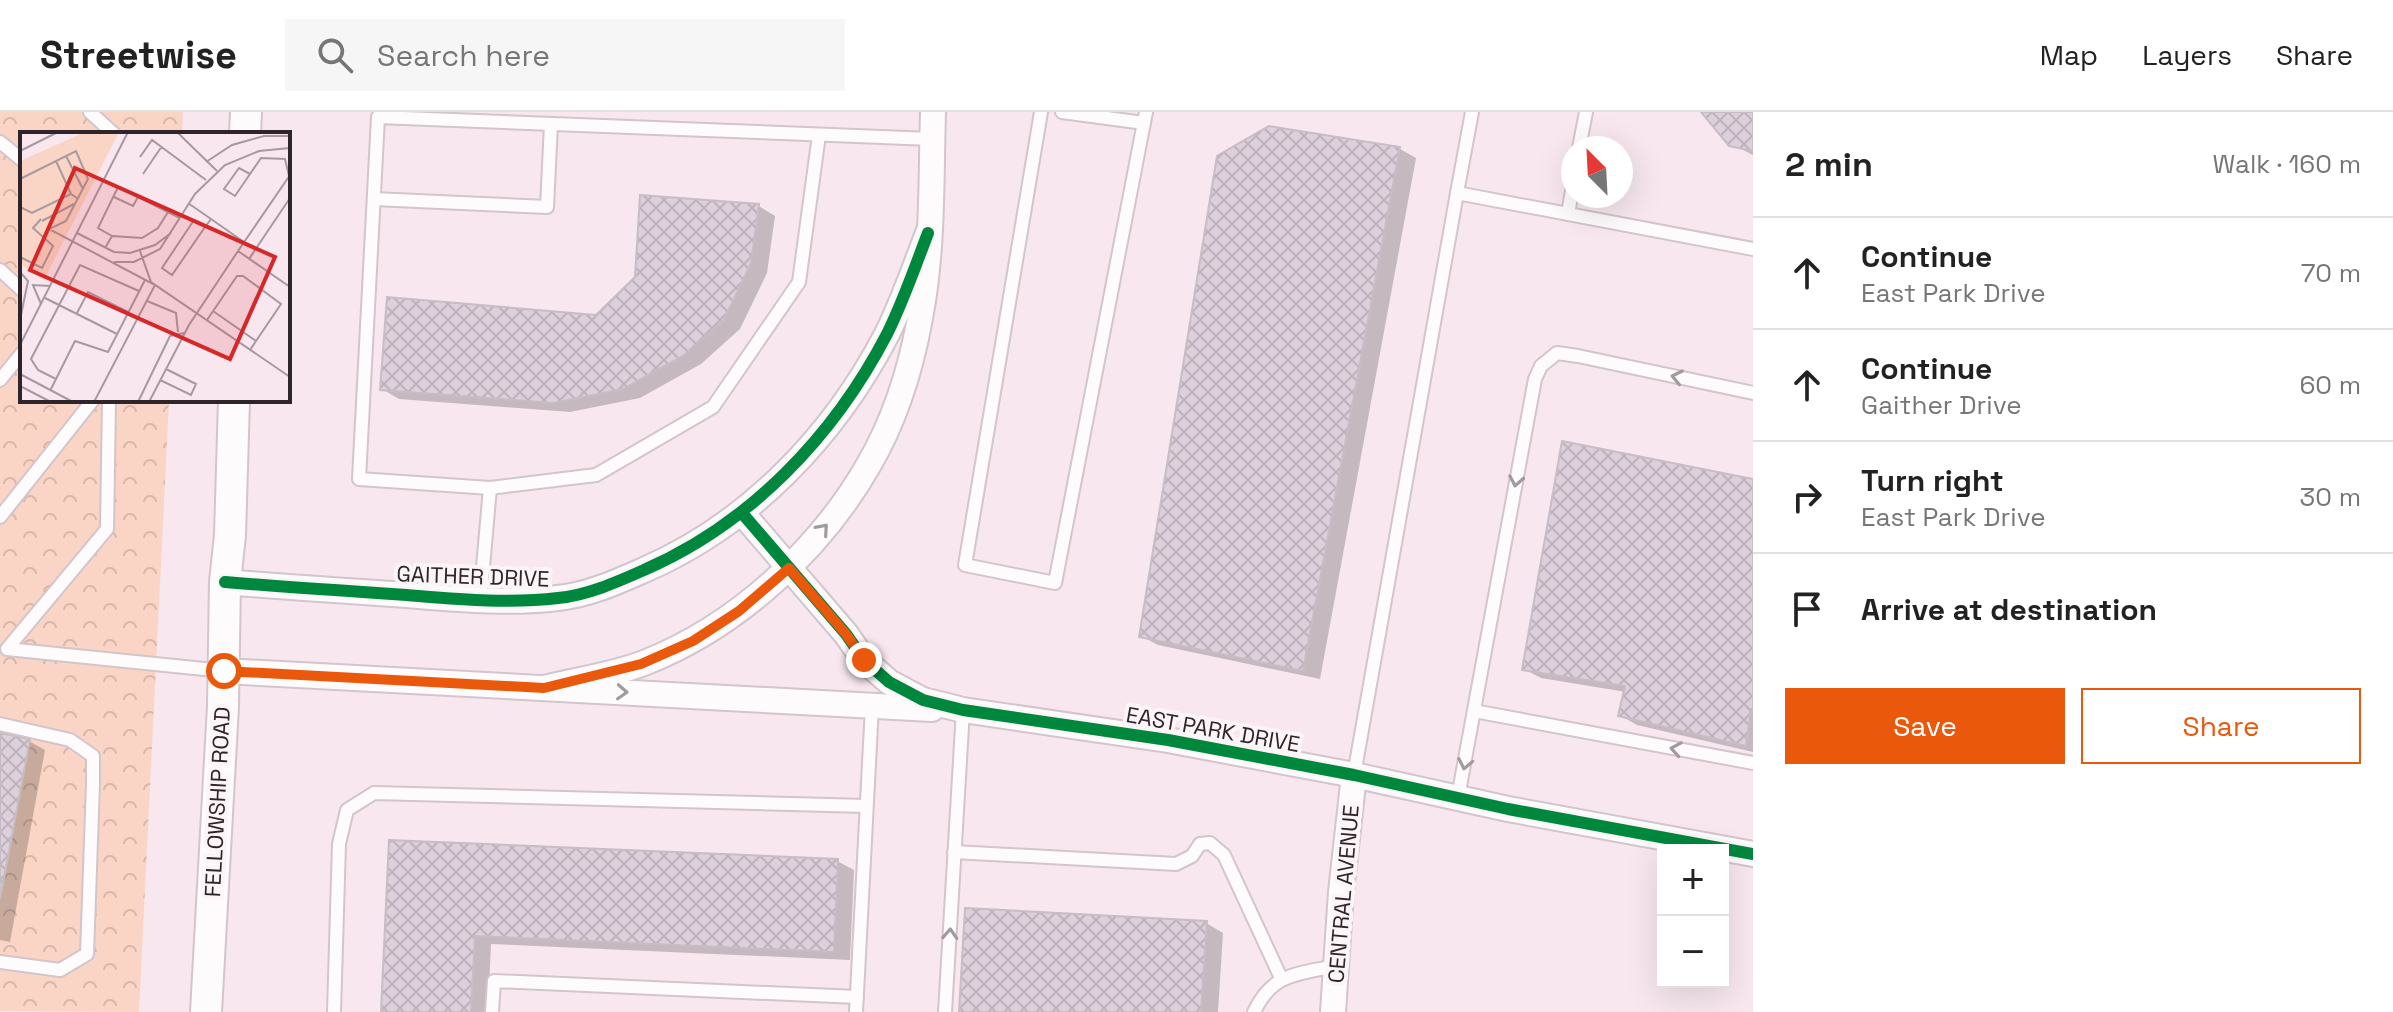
<!DOCTYPE html>
<html lang="en">
<head>
<meta charset="utf-8">
<style>
  body { margin:0; font-family:"Space Grotesk",sans-serif; background:#f6f6f6; color:#222 }
  .controls { position:absolute; right:24px; bottom:24px; display:grid; overflow:hidden; border-radius:0px; box-shadow:0 8px 32px #0002 }
  .controls button { width:72px; height:72px; display:grid; place-items:center; padding:0; border:0; border-bottom:2px solid #e0e0e0; background:#fff; color:#222; font:40px sans-serif }
  .compass { position:absolute; left:1561px; top:24px; width:72px; height:72px; border-radius:50%; background:#fff; box-shadow:0 8px 32px #0002; rotate:336deg }
  .stop { position:absolute; width:24px; height:24px; margin:-18px; border:6px solid #ea580c; border-radius:50%; background:#fff }
  .stop.end { background:#ea580c; border-color:#fff; box-shadow:0 2px 8px #0008 }
  .list { margin:0; padding:0; list-style:none }
  h2 { display:flex; justify-content:space-between; align-items:center; height:104px; margin:0; padding:0 32px; font-size:34px }
  h2 small { font-size:26px; font-weight:400; color:#767676 }
  .list li { display:grid; grid-template-columns:52px 1fr auto; gap:24px; align-items:center; box-sizing:border-box; height:112px; padding:0 32px; border-top:2px solid #e0e0e0 }
  .list b { display:block; font-size:30px; white-space:nowrap }
  .list p { margin:0; font-size:26px; white-space:nowrap; color:#767676 }
  .list em { font-size:26px; font-style:normal; color:#767676 }
  .actions { display:flex; gap:16px; padding:24px 32px }
  .actions a { flex:1; padding:18px 0; border:2px solid #ea580c; border-radius:0px; text-align:center; font-size:28px; color:#ea580c }
  .actions .main { background:#ea580c; color:#fff }
  .icon { flex:none; width:44px; height:44px; fill:none; stroke:currentColor; stroke-width:2; stroke-linecap:round; stroke-linejoin:round }
  .map { position:relative; flex:none; width:1753px; height:900px; overflow:hidden }
  header { display:flex; align-items:center; gap:48px; box-sizing:border-box; height:112px; padding:0 40px; background:#fff; border-bottom:2px solid #e0e0e0 }
  header strong { font-size:38px }
  nav { display:flex; gap:44px; margin-inline-start:auto; font-size:28px }
  .search { width:560px; height:72px; background:#f6f6f6; display:flex; align-items:center; gap:20px; box-sizing:border-box; padding:0 28px; border-radius:0px; color:#767676; font-size:30px }
  main { display:flex }
  aside { flex:1; background:#fff }
  .map>svg:first-child { display:block }
  .forest { fill:url(#forest-crowns) }
  .shadow { fill:#0003 }
  .building { fill:url(#building-cross-hatch); stroke:#c7bdc5; stroke-width:2 }
  .lines { fill:none; stroke-linecap:round; stroke-linejoin:round }
  .service-casing { stroke:#d2c5cb; stroke-width:16 }
  .minor-casing { stroke:#d2c5cb; stroke-width:28 }
  .tertiary-casing { stroke:#d2c5cb; stroke-width:34 }
  .service { stroke:#fefbfd; stroke-width:12 }
  .minor { stroke:#fefbfd; stroke-width:24 }
  .tertiary { stroke:#fefbfd; stroke-width:30 }
  .cycleway-casing { stroke:#fbf5f8; stroke-width:17 }
  .cycleway { stroke:#00873e; stroke-width:12 }
  .oneway { stroke:#a19a9e }
  .route { stroke:#ea580c; stroke-width:10 }
  .labels { text-anchor:middle; stroke-width:8; stroke-linejoin:round; paint-order:stroke }
  .street-label { font-size:22px; fill:#2f2429; stroke:#fbf5f8 }
  .inset-road { fill:none; stroke:#a899a0; stroke-width:2 }
  .view { fill:#d62828; fill-opacity:0.15; stroke:#d62828; stroke-width:4 }
  .inset-edge { fill:none; stroke:#2f2429; stroke-width:4 }
</style>
</head>
<body>
<header>
<strong>Streetwise</strong>
<div class="search"><svg class="icon" aria-label="search" viewBox="0 0 24 24"><circle cx="10" cy="10" r="6"/><path d="M15 15l6 6"/></svg>Search here</div>
<nav><a>Map</a><a>Layers</a><a>Share</a></nav>
</header>
<main>
<div class="map">
<svg width="1753" height="900" viewBox="0 0 1753 900">
  <defs>
    <pattern id="forest-crowns" width="20" height="18" patternUnits="userSpaceOnUse" patternTransform="scale(2)"><rect width="20" height="18" fill="#fad5c5"/><path d="M2 6a3 3 0 1 1 6 0M12 15a3 3 0 1 1 6 0" fill="none" stroke="#d7b7a9"/></pattern>
    <pattern id="building-cross-hatch" width="8" height="8" patternUnits="userSpaceOnUse" patternTransform="scale(2)"><rect width="8" height="8" fill="#ddcfdb"/><path d="M0 0l8 8M0 8l8-8" fill="none" stroke="#beb2bc"/></pattern>
  </defs>
  <rect width="100%" height="100%" fill="#f8e7ef"/>
  <path class="forest" d="M0,0H183L182,22H22V288H169L139,900L0,899Z"/>
  <g class="shadow">
    <path d="M1704,0H1753V43L1731,32Z"/>
    <path d="M1400,37L1416,46L1320,567L1158,533L1141,524Z"/>
    <path d="M759,94L775,104L767,161L740,217L701,252L640,286L570,300L399,287L382,277L597,205Z"/>
    <path d="M1753,369V640L1637,613L1621,604L1626,580L1541,566L1524,557Z"/>
    <path d="M0,623L29,629L45,638L10,830L0,828Z"/>
    <path d="M391,730L837,749L854,758L850,848L491,832L488,900H383Z"/>
    <path d="M1206,811L1223,821L1218,900H961Z"/>
  </g>
  <g class="building">
    <path d="M1701,0H1753V39L1729,34Z"/>
    <path d="M1269,14L1400,35L1303,559L1139,525L1217,44Z"/>
    <path d="M640,83L759,92L751,151L724,208L684,243L623,277L553,291L380,278L387,185L596,203L635,165Z"/>
    <path d="M1562,329L1753,367V597H1751L1746,634L1618,604L1625,574L1522,558Z"/>
    <path d="M0,621L30,627L0,787Z"/>
    <path d="M389,728L838,747L834,840L475,824L471,900H381Z"/>
    <path d="M965,796L1207,809L1201,900H959Z"/>
  </g>
  <g class="lines">
    <defs>
      <g id="service">
        <path d="M90,0L114,22"/>
        <path d="M1041,0L965,453L1055,471L1146,0"/>
        <path d="M1062,0L1144,11"/>
        <path d="M1472,0L1457,81L1753,137"/>
        <path d="M0,30L22,48"/>
        <path d="M1579,36L1586,0"/>
        <path d="M374,87L547,95L551,12"/>
        <path d="M1568,102L1573,73"/>
        <path d="M0,158L22,178"/>
        <path d="M0,268L22,241"/>
        <path d="M109,288L107,417L7,537L224,559"/>
        <path d="M490,376L596,363L713,295L799,170L819,23"/>
        <path d="M0,405L93,288"/>
        <path d="M480,489L490,376L359,367L378,5L932,27"/>
        <path d="M1474,599L1753,651"/>
        <path d="M0,612L70,628L93,644V672L87,842L60,858L0,850"/>
        <path d="M1354,663L1457,81"/>
        <path d="M1458,685L1535,267L1541,254L1557,241L1578,244L1753,281"/>
        <path d="M954,740L1176,752L1192,744L1200,732L1210,731L1224,743L1281,866"/>
        <path d="M334,900L339,732L347,698L374,681L866,694"/>
        <path d="M492,900L494,869L857,885"/>
        <path d="M856,900L872,594"/>
        <path d="M945,900L963,598"/>
        <path d="M1254,900C1272,861 1298,862 1335,854"/>
      </g>
      <g id="minor">
        <path d="M742,401L846,522L864,548L889,570L923,588L963,598L1168,628L1354,663L1508,697L1753,742"/>
        <path d="M225,470C286,475 346,479 407,483C457,487 508,492 558,486C588,483 617,470 644,458C750,412 834,324 887,222C903,190 915,155 928,121"/>
        <path d="M224,559L932,597"/>
        <path d="M544,576C576,568 613,563 644,551C736,515 819,439 868,354C894,310 911,256 920,206C933,139 931,68 933,0"/>
        <path d="M1333,900L1341,780L1354,663"/>
      </g>
      <g id="tertiary">
        <path d="M245,22L246,0"/>
        <path d="M206,900L223,594L225,470L230,423L234,288"/>
      </g>
    </defs>
    <use href="#service" class="service-casing"/>
    <use href="#minor" class="minor-casing"/>
    <use href="#tertiary" class="tertiary-casing"/>
    <use href="#service" class="service"/>
    <use href="#minor" class="minor"/>
    <use href="#tertiary" class="tertiary"/>
    <defs>
      <g id="cycleway">
        <path d="M742,401L846,522L864,548L889,570L923,588L963,598L1168,628L1354,663L1508,697L1753,742"/>
        <path d="M225,470C286,475 346,479 407,483C457,487 508,492 558,486C588,483 617,470 644,458C750,412 834,324 887,222C903,190 915,155 928,121"/>
      </g>
    </defs>
    <use href="#cycleway" class="cycleway-casing"/>
    <use href="#cycleway" class="cycleway"/>
  </g>
  <defs><path id="oneway-chevron" d="M-2-3.5L2.5 0L-2 3.5" fill="none" stroke-width="1.6" stroke-linecap="round" stroke-linejoin="round" transform="scale(2)"/></defs>
  <g class="oneway">
    <use href="#oneway-chevron" transform="translate(1677 265) rotate(-168)"/>
    <use href="#oneway-chevron" transform="translate(1516 369) rotate(100)"/>
    <use href="#oneway-chevron" transform="translate(823 417) rotate(-49)"/>
    <use href="#oneway-chevron" transform="translate(622 580) rotate(3)"/>
    <use href="#oneway-chevron" transform="translate(1676 637) rotate(-170)"/>
    <use href="#oneway-chevron" transform="translate(1465 652) rotate(101)"/>
    <use href="#oneway-chevron" transform="translate(950 822) rotate(-87)"/>
  </g>
  <g class="lines">
    <path class="route" d="M224,559L544,576L641,552L693,529L739,499L789,456L846,522L864,548"/>
  </g>
  <g class="labels">
    <g class="street-label">
      <text transform="translate(473 464) rotate(2)" y="8">GAITHER DRIVE</text>
      <text transform="translate(1213 617) rotate(10)" y="8">EAST PARK DRIVE</text>
      <text transform="translate(217 690) rotate(-87)" y="8">FELLOWSHIP ROAD</text>
      <text transform="translate(1343 782) rotate(-85)" y="8">CENTRAL AVENUE</text>
    </g>
  </g>
  <g transform="translate(20 20)">
    <rect width="270" height="270" fill="#f8e7ef"/>
    <path d="M65,0H99L24,148L0,132V29Z" fill="#fad5c5"/>
    <path class="inset-road" d="M157,0L197,39M0,19L38,0M46,24L63,57M120,25L132,8L186,48M36,29L51,62M186,30L212,13L244,4H270M123,42L142,14M230,42L219,36L204,57L215,64L241,26L265,27L269,44M270,43L218,119L270,155M0,47L56,19L68,47L46,89L29,97L135,153L74,270M94,65L113,74L118,65M168,71L224,110M0,75L12,81L51,62L57,66M22,89L54,72M185,95L174,88L142,136L152,143L185,95L191,87M57,101L94,120L110,121L135,113L151,101M92,104L122,106L138,96L148,80M85,116L92,104L78,96L98,55L160,86M120,119L131,150L270,245M0,125L22,136L33,114L13,96L21,87M229,127L270,66M94,130H114L140,117L175,62L205,33L239,19L270,16M0,140L8,149L0,188M25,166L97,202M127,169L156,181L158,200M21,172L13,153L30,154M193,179L236,209M57,181L68,160L108,180M187,188L217,144H223L261,172L230,218M0,213L108,0M0,242L53,270M36,247L18,238L11,227L60,133L119,159M140,248L171,263L176,252L146,237M0,254L31,270M31,257L55,209L88,220L125,148M118,270L150,204L164,201M129,270L169,193L218,119"/>
    <path class="view" d="M55,36L255,125L210,227L10,138Z"/>
    <rect width="270" height="270" class="inset-edge"/>
  </g>
</svg>
<div class="controls">
<button>+</button>
<button>−</button>
</div>
<svg class="compass" viewBox="-18 -18 36 36"><path d="M0-13l5 13h-10z" fill="#e53935"/><path d="M0 13l5-13h-10z" fill="#767676"/></svg>
<div class="stop" style="left:224px;top:559px"></div>
<div class="stop end" style="left:864px;top:548px"></div>
</div>
<aside>
<h2>2 min<small>Walk · 160 m</small></h2>
<ul class="list">
<li><svg class="icon" aria-label="ahead" viewBox="0 0 24 24"><path d="M12 20V5M6 11l6-6 6 6"/></svg><div><b>Continue</b><p>East Park Drive</p></div><em>70 m</em></li>
<li><svg class="icon" aria-label="ahead" viewBox="0 0 24 24"><path d="M12 20V5M6 11l6-6 6 6"/></svg><div><b>Continue</b><p>Gaither Drive</p></div><em>60 m</em></li>
<li><svg class="icon" aria-label="right" viewBox="0 0 24 24"><path d="M7 20v-9h11M14 6l5 5-5 5"/></svg><div><b>Turn right</b><p>East Park Drive</p></div><em>30 m</em></li>
<li><svg class="icon" aria-label="arrive" viewBox="0 0 24 24"><path d="M6 21V4h12l-3 4 3 4H6"/></svg><div><b>Arrive at destination</b></div></li>
</ul>
<div class="actions"><a class="main">Save</a><a>Share</a></div>
</aside>
</main>
</body>
</html>
